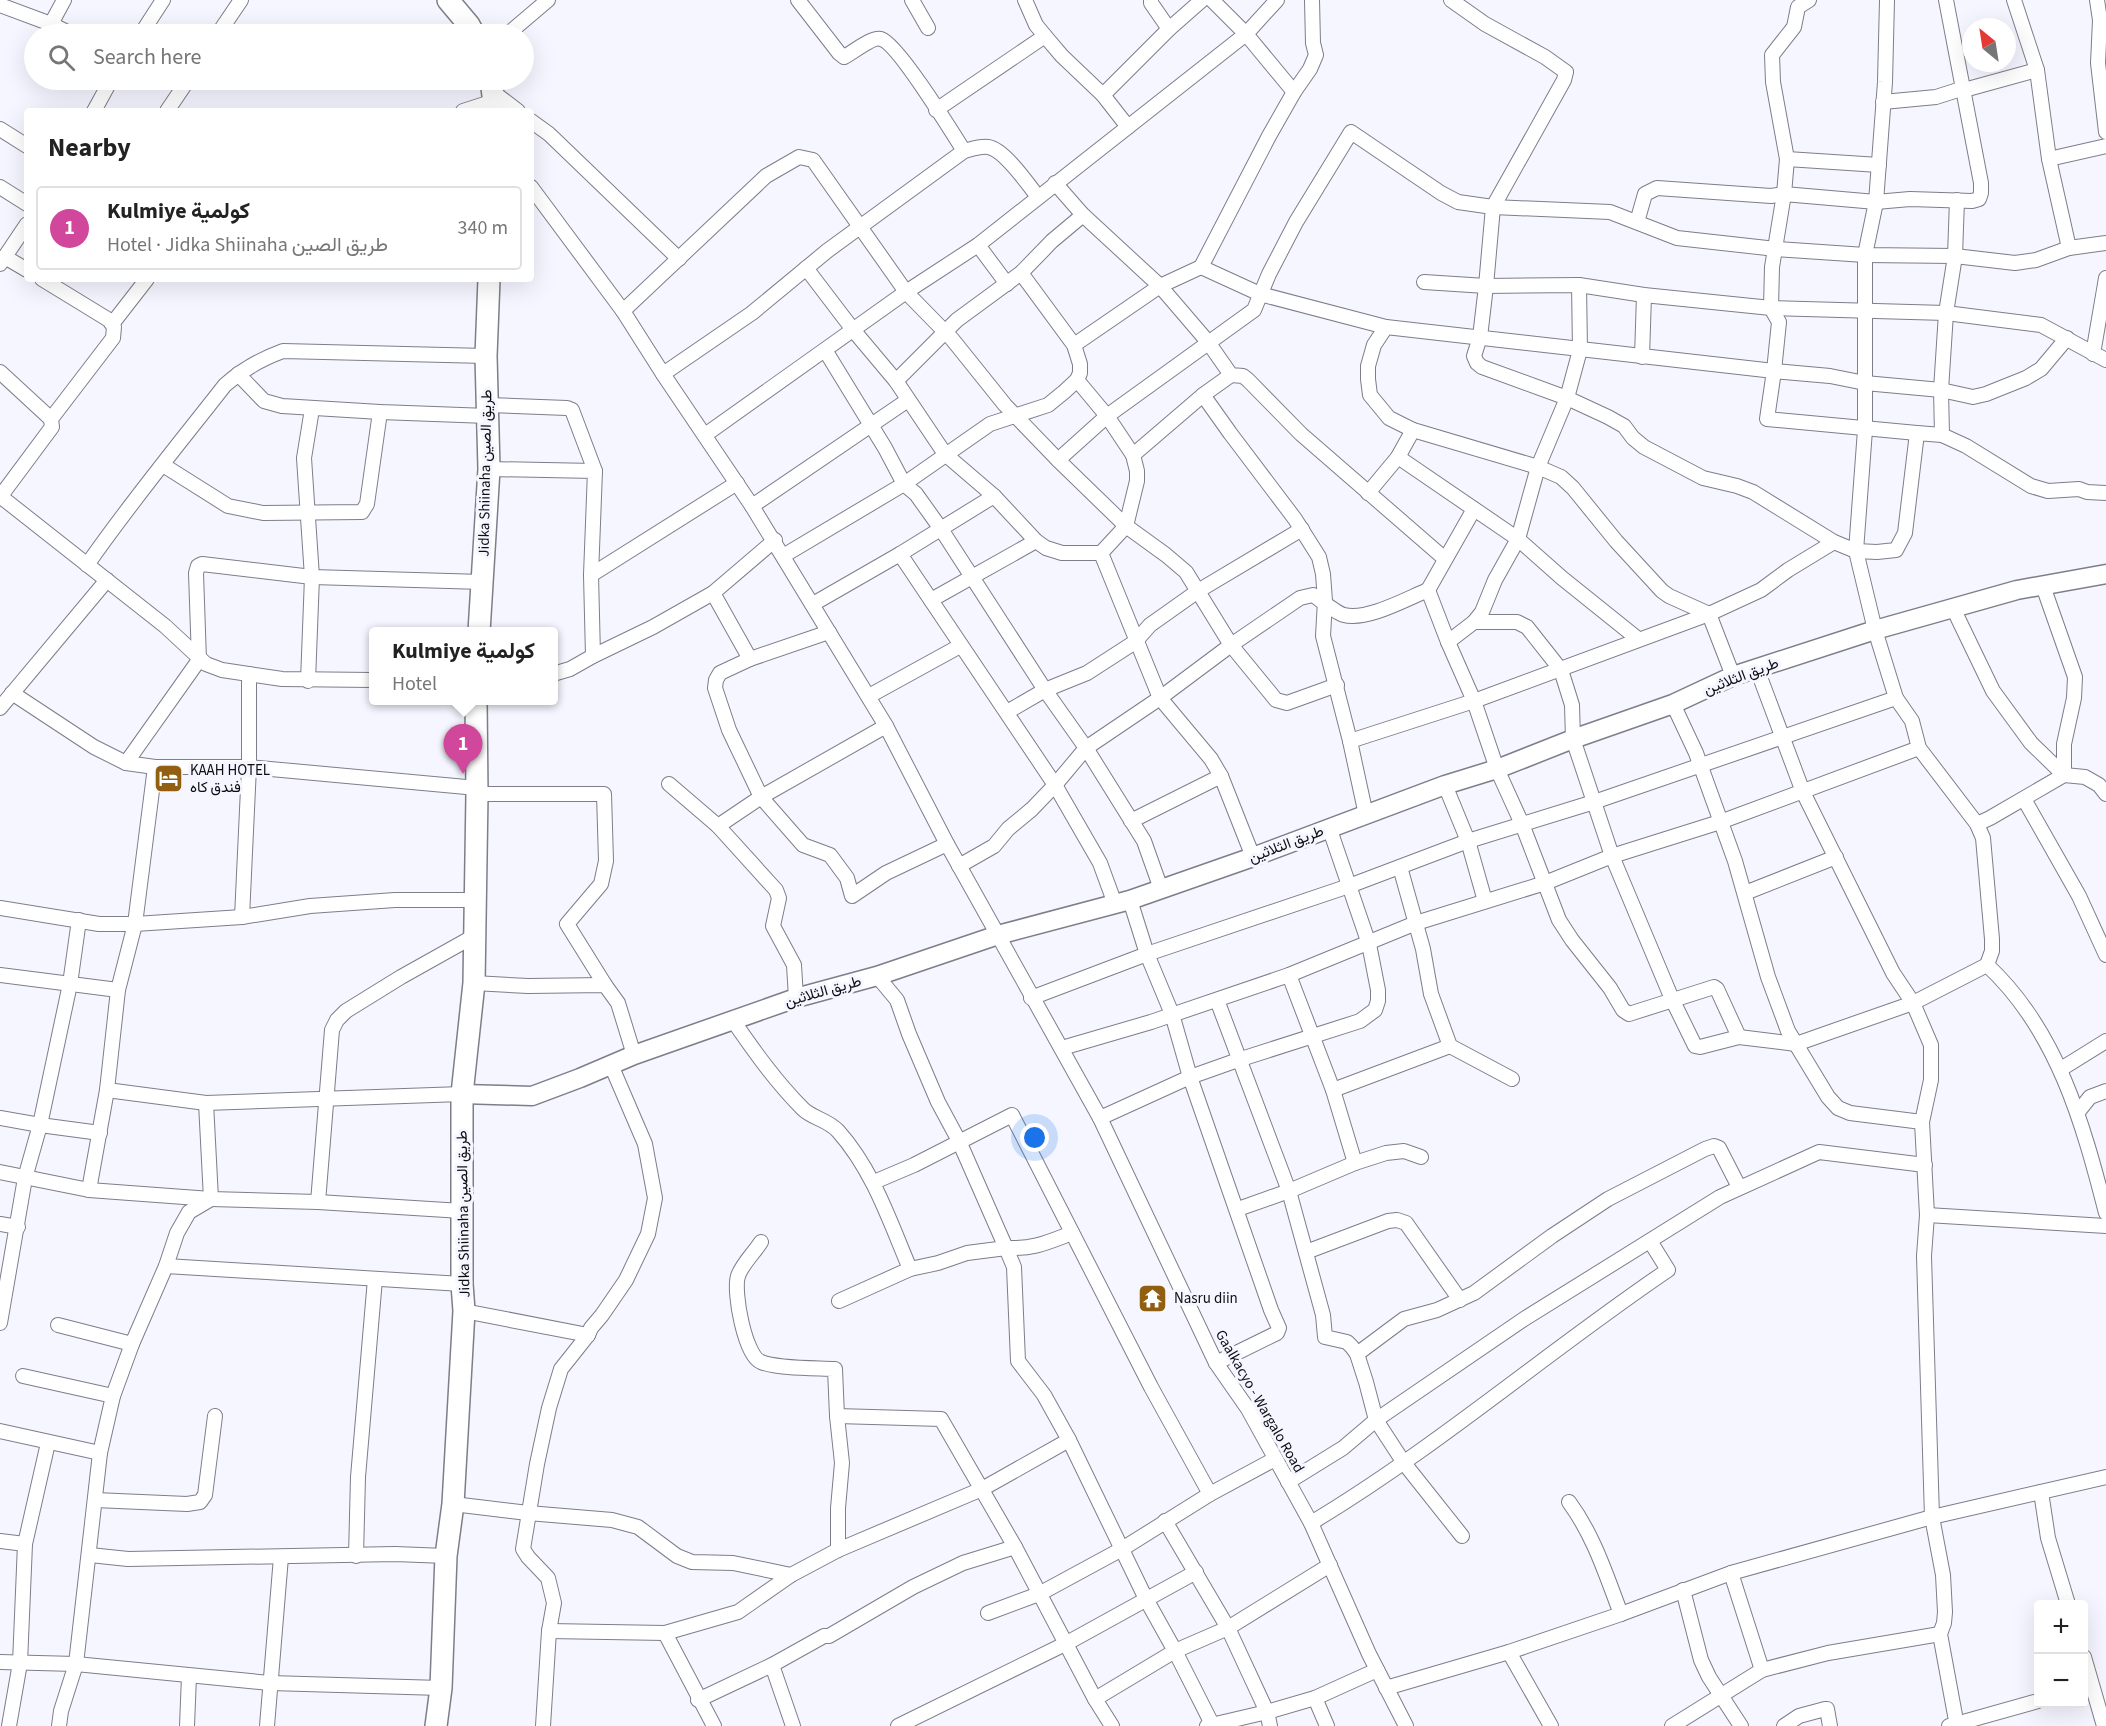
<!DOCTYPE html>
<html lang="en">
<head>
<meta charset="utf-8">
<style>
  body { margin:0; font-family:"Source Sans 3",Vazirmatn,sans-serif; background:#f2f2f2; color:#222 }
  .controls { position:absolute; right:18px; bottom:18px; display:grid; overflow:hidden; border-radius:6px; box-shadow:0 6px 24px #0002 }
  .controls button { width:54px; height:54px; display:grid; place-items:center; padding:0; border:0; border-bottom:2px solid #e0e0e0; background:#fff; color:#222; font:30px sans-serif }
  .compass { position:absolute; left:1962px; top:18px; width:54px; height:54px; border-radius:50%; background:#fff; box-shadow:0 6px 24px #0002; rotate:330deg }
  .you { position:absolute; left:1035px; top:1138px; width:21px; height:21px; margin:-15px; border:4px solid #fff; border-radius:50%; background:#1a73e8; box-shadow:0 0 0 9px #1a73e833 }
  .badge { display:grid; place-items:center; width:39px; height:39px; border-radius:50%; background:#ea580c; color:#fff; font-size:20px; font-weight:700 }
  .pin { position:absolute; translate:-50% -50px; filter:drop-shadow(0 2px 3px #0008) }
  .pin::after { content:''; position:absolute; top:32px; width:21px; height:18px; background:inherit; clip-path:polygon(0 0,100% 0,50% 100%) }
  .popup { position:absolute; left:369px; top:627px; width:189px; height:78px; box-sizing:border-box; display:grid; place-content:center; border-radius:6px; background:#fff; filter:drop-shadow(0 2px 4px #0005); font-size:20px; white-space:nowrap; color:#767676 }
  .popup b { font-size:22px; color:#222 }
  .popup::after { content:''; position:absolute; left:50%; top:100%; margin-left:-12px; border:12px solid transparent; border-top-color:#fff }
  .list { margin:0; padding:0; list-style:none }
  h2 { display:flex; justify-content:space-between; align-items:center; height:78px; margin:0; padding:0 24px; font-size:26px }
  h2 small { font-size:20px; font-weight:400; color:#767676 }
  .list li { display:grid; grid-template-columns:39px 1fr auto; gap:18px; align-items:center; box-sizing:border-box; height:84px; margin:0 12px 12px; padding:0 12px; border:2px solid #e0e0e0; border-radius:6px }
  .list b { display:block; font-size:22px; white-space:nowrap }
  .list p { margin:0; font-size:20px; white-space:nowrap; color:#767676 }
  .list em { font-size:20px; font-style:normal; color:#767676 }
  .icon { flex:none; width:33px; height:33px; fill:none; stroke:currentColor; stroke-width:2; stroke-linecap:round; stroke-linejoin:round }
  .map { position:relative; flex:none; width:2106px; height:1726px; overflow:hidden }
  .search { position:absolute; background:#fff; box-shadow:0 6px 24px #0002; left:24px; top:24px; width:510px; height:66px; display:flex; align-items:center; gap:15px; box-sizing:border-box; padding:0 21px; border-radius:33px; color:#767676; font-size:22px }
  .panel { position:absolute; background:#fff; box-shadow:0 6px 24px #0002; left:24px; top:108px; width:510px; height:174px; border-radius:6px }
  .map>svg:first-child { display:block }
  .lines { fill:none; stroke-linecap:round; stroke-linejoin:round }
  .minor-casing { stroke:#7d7e88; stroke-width:16 }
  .secondary-casing { stroke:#7d7e88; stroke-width:21 }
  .primary-casing { stroke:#7d7e88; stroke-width:24 }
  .minor { stroke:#fff; stroke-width:14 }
  .secondary { stroke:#fff; stroke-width:18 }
  .primary { stroke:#fff; stroke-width:21 }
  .labels { text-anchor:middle; stroke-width:6; stroke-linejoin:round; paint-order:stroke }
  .street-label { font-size:15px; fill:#0e0e11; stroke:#f5f6ff }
  .poi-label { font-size:15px; fill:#0e0e11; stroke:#f5f6ff; text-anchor:start }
</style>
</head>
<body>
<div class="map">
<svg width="2106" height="1726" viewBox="0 0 2106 1726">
  <rect width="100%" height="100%" fill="#f5f6ff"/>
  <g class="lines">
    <defs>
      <g id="minor">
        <path d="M798,0L839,53L844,57C852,53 873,36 881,39C897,43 952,132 964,151"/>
        <path d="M912,0L928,28"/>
        <path d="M1025,0L1036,25L1045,36L1062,56L1103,95L1128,127"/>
        <path d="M1151,0V3L1169,29"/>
        <path d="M1212,0L1246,34L1294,92"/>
        <path d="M1451,0L1485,24L1545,57L1566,72L1564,80L1493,207L1486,286L1480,337L1474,356L1477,363L1482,367L1567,398L1608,417L1624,426L1633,438L1644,447L1703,478L1737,486L1753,492L1834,542L1856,551L1877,552L1896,550L1905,533L1917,433L1942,435L1941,390L1946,313L1955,256L1957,200"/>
        <path d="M1809,0L1798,7L1794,27L1772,55L1773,82L1787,159L1784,194L1772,267L1771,308L1779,322L1774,371L1830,376L1865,383L1941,390L1973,397L1986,394L2026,378L2041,369L2067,338"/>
        <path d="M1887,0L1885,82L1876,202L1865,255V430L1856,551L1875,630L1896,698L1912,721L1919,748L1977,824L1983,838L1992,939V951L1987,965C2057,1030 2083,1123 2106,1213"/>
        <path d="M2014,0L2037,70L2049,159L2069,248"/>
        <path d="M2097,0L2100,20L2098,63L2106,132"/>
        <path d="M0,5L51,24L71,34"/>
        <path d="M51,24L64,0"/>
        <path d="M141,34L163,0"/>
        <path d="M218,34L241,0"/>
        <path d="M508,34L548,0"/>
        <path d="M493,92L518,111"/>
        <path d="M1103,95L1169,29L1202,0"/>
        <path d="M1883,102L1936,97L1961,89L1964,90L2037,70"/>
        <path d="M936,110L1045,36"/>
        <path d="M94,111L111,80"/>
        <path d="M167,111L188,80"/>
        <path d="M463,111L494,101"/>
        <path d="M531,121L549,134L679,259"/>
        <path d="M0,129L27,146"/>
        <path d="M1787,159L1879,165"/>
        <path d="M2049,159L2106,146"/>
        <path d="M1055,183L1083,215L1160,286L1208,342L1231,375L1243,376L1248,380L1301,434L1445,559"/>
        <path d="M0,187L27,204"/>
        <path d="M531,187L623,311L663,374L752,506L886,726L947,844L1100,1118L1216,1363L1248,1409L1311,1523L1369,1654L1406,1726"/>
        <path d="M1637,222L1645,194L1657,188L1771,196L1784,194L1876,202L1910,199L1972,201L1979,199L1981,193V183L1946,0"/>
        <path d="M978,245L1007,284"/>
        <path d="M5,257L27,270"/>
        <path d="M0,264L27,224"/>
        <path d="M1201,267L1260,294L1386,327L1774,371L1767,419L1917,433"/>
        <path d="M806,268L854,331L896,381L945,454L994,496L1036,541L1046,548L1062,553H1101L1160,698L1211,759L1221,776L1253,857"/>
        <path d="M1424,282L1486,286L1579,285L1644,295L1771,308L1946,313L2041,325L2106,360"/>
        <path d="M623,311L766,176L799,157L813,160L906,292L952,339L1005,405L1058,460L1126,526L1166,555L1186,572L1231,645L1276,700L1287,703L1337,685"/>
        <path d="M112,324L147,279"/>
        <path d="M1386,327L1374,345L1368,366V379L1370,395L1389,418L1413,430L1538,467L1561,477L1573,488L1616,541L1662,591L1669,596L1709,614L1733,676"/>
        <path d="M1074,345L1160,286L1201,267L1269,136L1294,92L1310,69L1316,55L1313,43L1312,0"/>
        <path d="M825,350L885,448L904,484L916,494L941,529L1045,690L1086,748L1144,841L1161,889"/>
        <path d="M2093,354L2106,278"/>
        <path d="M1642,357L1644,295"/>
        <path d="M0,372L51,419"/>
        <path d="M238,374L264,401L282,406L380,412L488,416"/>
        <path d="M663,374L752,313L827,251L964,151C972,149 980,146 988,147C1004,149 1028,184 1038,197"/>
        <path d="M1077,380L1107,416L1133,455L1137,471V481L1126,526L1101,553"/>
        <path d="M896,381L957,320L1021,273"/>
        <path d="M1203,395L1230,433L1295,519L1319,557L1323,574L1325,601L1323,636L1350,741L1366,815"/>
        <path d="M488,405L567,408L572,410L595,471"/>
        <path d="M705,435L906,292L978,245L1246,34L1277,0"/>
        <path d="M1942,435L1966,446L2031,486L2048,491L2079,489L2087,492L2106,493"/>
        <path d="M1133,455L1203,395L1231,375"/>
        <path d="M1398,457L1518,539L1562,578L1638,639"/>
        <path d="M1058,460L1107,416L1254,310L1269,274L1296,222L1351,132L1441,193L1458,202L1493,207L1610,212L1677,238L1776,249L1865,255L1955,256L2015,263L2036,260L2069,248L2106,243"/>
        <path d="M163,465L228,506L263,513L362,512L367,504L380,412"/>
        <path d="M489,469L595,471L591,575L593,656"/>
        <path d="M1368,493L1398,457L1413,430"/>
        <path d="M0,496L165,626L206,664L222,670L282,679L373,680"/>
        <path d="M0,497L52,427L51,419L113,338L114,327L109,320L42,279"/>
        <path d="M752,506L908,400"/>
        <path d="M900,554L1055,785L1100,863L1115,904"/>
        <path d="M783,556L904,484L990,424L1048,405L1064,392L1077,380L1080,373V364L1074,345L1021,273L1052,241L1083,215"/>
        <path d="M87,565C130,503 178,445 225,385C243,369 261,359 283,351L486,356"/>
        <path d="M591,575L737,483"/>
        <path d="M1428,590L1474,509"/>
        <path d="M713,593L750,659"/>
        <path d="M931,600L1036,541"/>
        <path d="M813,604L900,554L994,496"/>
        <path d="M1953,608L1993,691L2031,743L2064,775L2085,777L2099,785L2106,794"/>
        <path d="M1474,622L1482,612L1495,580L1518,539L1538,467L1567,398L1580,350L1579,285"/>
        <path d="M829,632L750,659L720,673L716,680L715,688L729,730L761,797L803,845L830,855L847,878L852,896L886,873L947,844"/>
        <path d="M1448,642L1474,622H1517L1527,627L1561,670L1572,705L1573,739L1612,856L1672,999L1695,1046L1700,1047L1739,1037L1796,1044L1913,1003L1987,965"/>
        <path d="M1757,669L1803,792L1893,973L1913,1003L1931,1045V1080L1922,1122L1927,1215L1924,1256L1932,1517L1943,1575L1945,1612L1944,1623L1940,1634L1957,1726"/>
        <path d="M553,674L570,669L593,656L653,627L713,593L775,540"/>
        <path d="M308,681L312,577L304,458L312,409"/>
        <path d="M12,693L94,747L126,763L155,767H249L477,788"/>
        <path d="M869,696L960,646"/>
        <path d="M1673,704L1696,753L1735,861L1768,977L1788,1031L1828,1097L1838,1108L1850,1113L1922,1122"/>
        <path d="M0,708L107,580"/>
        <path d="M1007,712L1045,690L1087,673L1135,642L1150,625L1198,591L1302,529"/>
        <path d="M1350,741L1474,701L1709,614L1761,590L1788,570L1834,542"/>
        <path d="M126,763L199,660L196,573L198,566L202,564L312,577L483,582"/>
        <path d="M669,784L718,826L776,890L779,898L773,926L794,965L796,998"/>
        <path d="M1445,785L1468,841L1485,901"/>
        <path d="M477,794H604L606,861L601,884L567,924L605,985"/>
        <path d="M2024,799L2079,896L2106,955"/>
        <path d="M1131,821L1221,776"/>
        <path d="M1977,824L1990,818L2064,775V744L2074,698L2075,677L2043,586"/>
        <path d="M718,826L761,797L886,726"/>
        <path d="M959,866L994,846L1008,829L1032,809L1055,785L1086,748L1160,698L1231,645L1300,598L1313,595C1321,600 1336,613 1344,615C1367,621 1406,599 1428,590L1448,642L1474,701L1497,769L1522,824L1559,920L1572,940L1610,988L1623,1010L1629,1014L1714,987L1717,989L1739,1037"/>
        <path d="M1400,867L1423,949L1431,994L1450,1046L1512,1079"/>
        <path d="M1745,893L1836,857"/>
        <path d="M1130,900L1147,954L1172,1014L1190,1077L1271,1310L1279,1328L1277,1333L1216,1363"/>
        <path d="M0,908L99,924H135L242,917L310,906L395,900H475"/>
        <path d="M242,917L249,767V674"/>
        <path d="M0,975L118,990"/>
        <path d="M1289,975L1333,1090L1355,1163"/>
        <path d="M474,983L528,986L605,985L618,1003L634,1055"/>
        <path d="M1031,998L1147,954L1349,886L1468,841L1594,802L1896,698"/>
        <path d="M1217,1000L1289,1191L1323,1315L1325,1337L1347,1342L1352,1347L1357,1354L1366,1382L1376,1420L1404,1463L1462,1536"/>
        <path d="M732,1019C754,1051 776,1082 803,1109C812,1118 828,1120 838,1131C873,1170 890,1222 910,1269"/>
        <path d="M1062,1048L1151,1022L1289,975L1416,923L1545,883L1612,856L1720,822L1919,748"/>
        <path d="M2061,1069L2106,1041"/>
        <path d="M107,1090L206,1103L462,1094"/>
        <path d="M1333,1090L1450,1046"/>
        <path d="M2078,1112L2090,1097L2106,1091"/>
        <path d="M0,1118L40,1125L100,1133"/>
        <path d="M1100,1118L1190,1077L1238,1060L1360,1021L1375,1010L1378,1001V990L1369,944L1329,827"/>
        <path d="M0,1172L89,1190L211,1199L318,1202L462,1211"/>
        <path d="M874,1182L914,1165L1012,1115L1151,1387L1210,1494"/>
        <path d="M89,1190L107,1090L118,990L135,924L155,767"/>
        <path d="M318,1202L332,1030L337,1020L346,1011L401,977L476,935"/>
        <path d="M1238,1209L1289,1191L1355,1163L1386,1153L1404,1151L1421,1157"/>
        <path d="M1927,1215L2106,1226"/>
        <path d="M0,1224L18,1227"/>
        <path d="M1072,1233C1046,1243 1034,1249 1006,1248L1014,1267L1018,1361L1044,1395L1069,1440L1146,1599L1175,1651L1212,1724"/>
        <path d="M761,1242C754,1253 742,1264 738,1276C733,1292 745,1356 761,1362C778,1369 816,1368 835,1369L837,1416L941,1419L1015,1547L1095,1699L1112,1726"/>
        <path d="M1306,1252L1388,1221L1397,1220L1406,1223L1460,1300"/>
        <path d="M166,1266L462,1284"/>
        <path d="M839,1301L910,1269L938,1263L967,1253L1006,1248L959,1141L938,1102L909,1034L897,1000L877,976"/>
        <path d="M464,1311L588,1335L591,1328L602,1315L626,1280L648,1234L655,1198L645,1144L611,1065"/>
        <path d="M0,1323L25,1178L40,1125L70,984L79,920"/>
        <path d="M58,1325L132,1344"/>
        <path d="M1357,1354L1404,1319L1437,1310L1474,1293L1552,1236L1608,1199L1705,1149L1714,1146L1719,1148L1739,1187"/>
        <path d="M23,1376L113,1396"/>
        <path d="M837,1416L842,1463L838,1508V1550"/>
        <path d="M0,1431L100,1453"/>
        <path d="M1288,1482L1343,1448L1376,1420L1524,1319L1720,1197L1819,1152L1925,1165"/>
        <path d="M2041,1492L2048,1538L2068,1604"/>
        <path d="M95,1500L187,1504L200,1502L205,1495L215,1416"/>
        <path d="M1569,1502C1594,1536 1606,1575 1621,1614"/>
        <path d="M453,1504L528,1513L612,1520L638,1527L677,1556L692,1562L733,1563L791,1575"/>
        <path d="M1165,1521L1228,1628L1267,1712L1270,1726"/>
        <path d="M1311,1523C1436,1448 1547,1352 1668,1270L1650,1241"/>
        <path d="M0,1541L25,1544"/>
        <path d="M90,1555L128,1559L395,1554L446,1556"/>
        <path d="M356,1556L358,1477L375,1279"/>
        <path d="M1731,1573L1762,1670"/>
        <path d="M1683,1590L1701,1660L1709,1677L1741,1726"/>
        <path d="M988,1613L1039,1594L1122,1549L1210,1494L1275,1459"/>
        <path d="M549,1631L665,1633L738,1612L791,1575L838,1550L982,1489L1069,1440"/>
        <path d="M665,1633L714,1726"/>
        <path d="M1509,1652L1551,1726"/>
        <path d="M2084,1657L2104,1726"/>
        <path d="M0,1662L76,1664L270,1683L441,1688"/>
        <path d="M772,1665L793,1726"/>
        <path d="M1386,1688L1509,1652L1621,1614L1731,1573L1932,1517L2106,1477"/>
        <path d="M1315,1698L1327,1726"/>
        <path d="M1095,1699L1175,1651L1228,1628L1330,1565"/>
        <path d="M698,1700L772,1665L824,1636H829L913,1587L963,1563L1015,1547"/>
        <path d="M9,1726L20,1663L25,1544L48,1443"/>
        <path d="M59,1726L61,1711L76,1664L100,1453L113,1396L132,1344L166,1266L177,1233L189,1212L211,1199L206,1103"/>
        <path d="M187,1726L189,1676"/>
        <path d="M267,1726L281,1557"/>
        <path d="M543,1726L549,1631L554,1603L548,1578L528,1557L523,1549L537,1464L549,1408L561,1369L588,1335"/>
        <path d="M898,1726L1067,1643L1196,1572"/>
        <path d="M1207,1726L1267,1712L1315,1698L1377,1670"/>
        <path d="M1672,1726L1762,1670L1828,1653L1940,1634"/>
        <path d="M1784,1726L1799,1716L1825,1709H1827L1830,1726"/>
        <path d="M1949,1726L2038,1701"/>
      </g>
      <path id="secondary" d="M462,1094L532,1096L580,1078L634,1055L796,998L877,976L998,935L1130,900L1253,857L1445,785L1497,769L1573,739L1673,704L1733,676L1875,630L2017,590L2106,574"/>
      <g id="primary">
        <path d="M448,0L469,25L474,34"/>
        <path d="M491,80L495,111"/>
        <path d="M479,632L489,469L486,356L489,279"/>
        <path d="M436,1726L441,1688L446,1556L453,1504L464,1311L462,1284V1094L474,983L477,794L476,700"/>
      </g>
    </defs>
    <use href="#minor" class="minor-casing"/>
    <use href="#secondary" class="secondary-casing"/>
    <use href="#primary" class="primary-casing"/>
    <use href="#minor" class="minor"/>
    <use href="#secondary" class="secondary"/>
    <use href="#primary" class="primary"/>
  </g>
  <defs>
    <symbol id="hotel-square" viewBox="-11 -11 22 22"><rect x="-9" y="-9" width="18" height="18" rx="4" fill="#915f0f" stroke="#f5f6ff"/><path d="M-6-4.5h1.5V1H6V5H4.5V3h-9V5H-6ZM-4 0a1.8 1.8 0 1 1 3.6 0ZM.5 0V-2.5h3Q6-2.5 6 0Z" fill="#fff"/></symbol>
    <symbol id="temple-square" viewBox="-11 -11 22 22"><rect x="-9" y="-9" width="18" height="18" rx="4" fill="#915f0f" stroke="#f5f6ff"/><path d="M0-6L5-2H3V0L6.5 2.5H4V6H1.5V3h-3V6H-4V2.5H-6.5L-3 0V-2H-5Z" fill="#fff"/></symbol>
  </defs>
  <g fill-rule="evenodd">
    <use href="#hotel-square" x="152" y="762" width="33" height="33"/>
    <use href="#temple-square" x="1136" y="1282" width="33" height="33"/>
  </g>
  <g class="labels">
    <g class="street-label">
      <text transform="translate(485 473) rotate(-89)" y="5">Jidka Shiinaha طريق الصين</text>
      <text transform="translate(1741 676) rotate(-21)" y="5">طريق الثلاثين</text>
      <text transform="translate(1286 844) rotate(-21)" y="5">طريق الثلاثين</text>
      <text transform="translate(823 991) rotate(-16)" y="5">طريق الثلاثين</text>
      <text transform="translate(463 1214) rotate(-91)" y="5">Jidka Shiinaha طريق الصين</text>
      <text transform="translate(1260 1401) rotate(60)" y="5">Gaalkacyo - Wargalo Road</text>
    </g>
    <g class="poi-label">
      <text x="190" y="775">KAAH HOTEL<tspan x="190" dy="17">فندق كاه</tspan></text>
      <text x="1174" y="1303">Nasru diin</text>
    </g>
  </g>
</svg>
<div class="controls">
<button>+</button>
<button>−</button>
</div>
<svg class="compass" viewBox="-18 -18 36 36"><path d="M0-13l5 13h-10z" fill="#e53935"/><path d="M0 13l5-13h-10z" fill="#767676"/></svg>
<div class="you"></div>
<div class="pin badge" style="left:463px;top:774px;background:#d1479c">1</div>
<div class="popup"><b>Kulmiye كولمية</b>Hotel</div>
<div class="search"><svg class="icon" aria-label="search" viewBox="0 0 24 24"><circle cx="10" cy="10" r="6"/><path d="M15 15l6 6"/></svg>Search here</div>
<section class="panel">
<h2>Nearby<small></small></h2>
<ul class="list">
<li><span class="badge" style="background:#d1479c">1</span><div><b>Kulmiye كولمية</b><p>Hotel · Jidka Shiinaha طريق الصين</p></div><em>340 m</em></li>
</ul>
</section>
</div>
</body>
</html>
